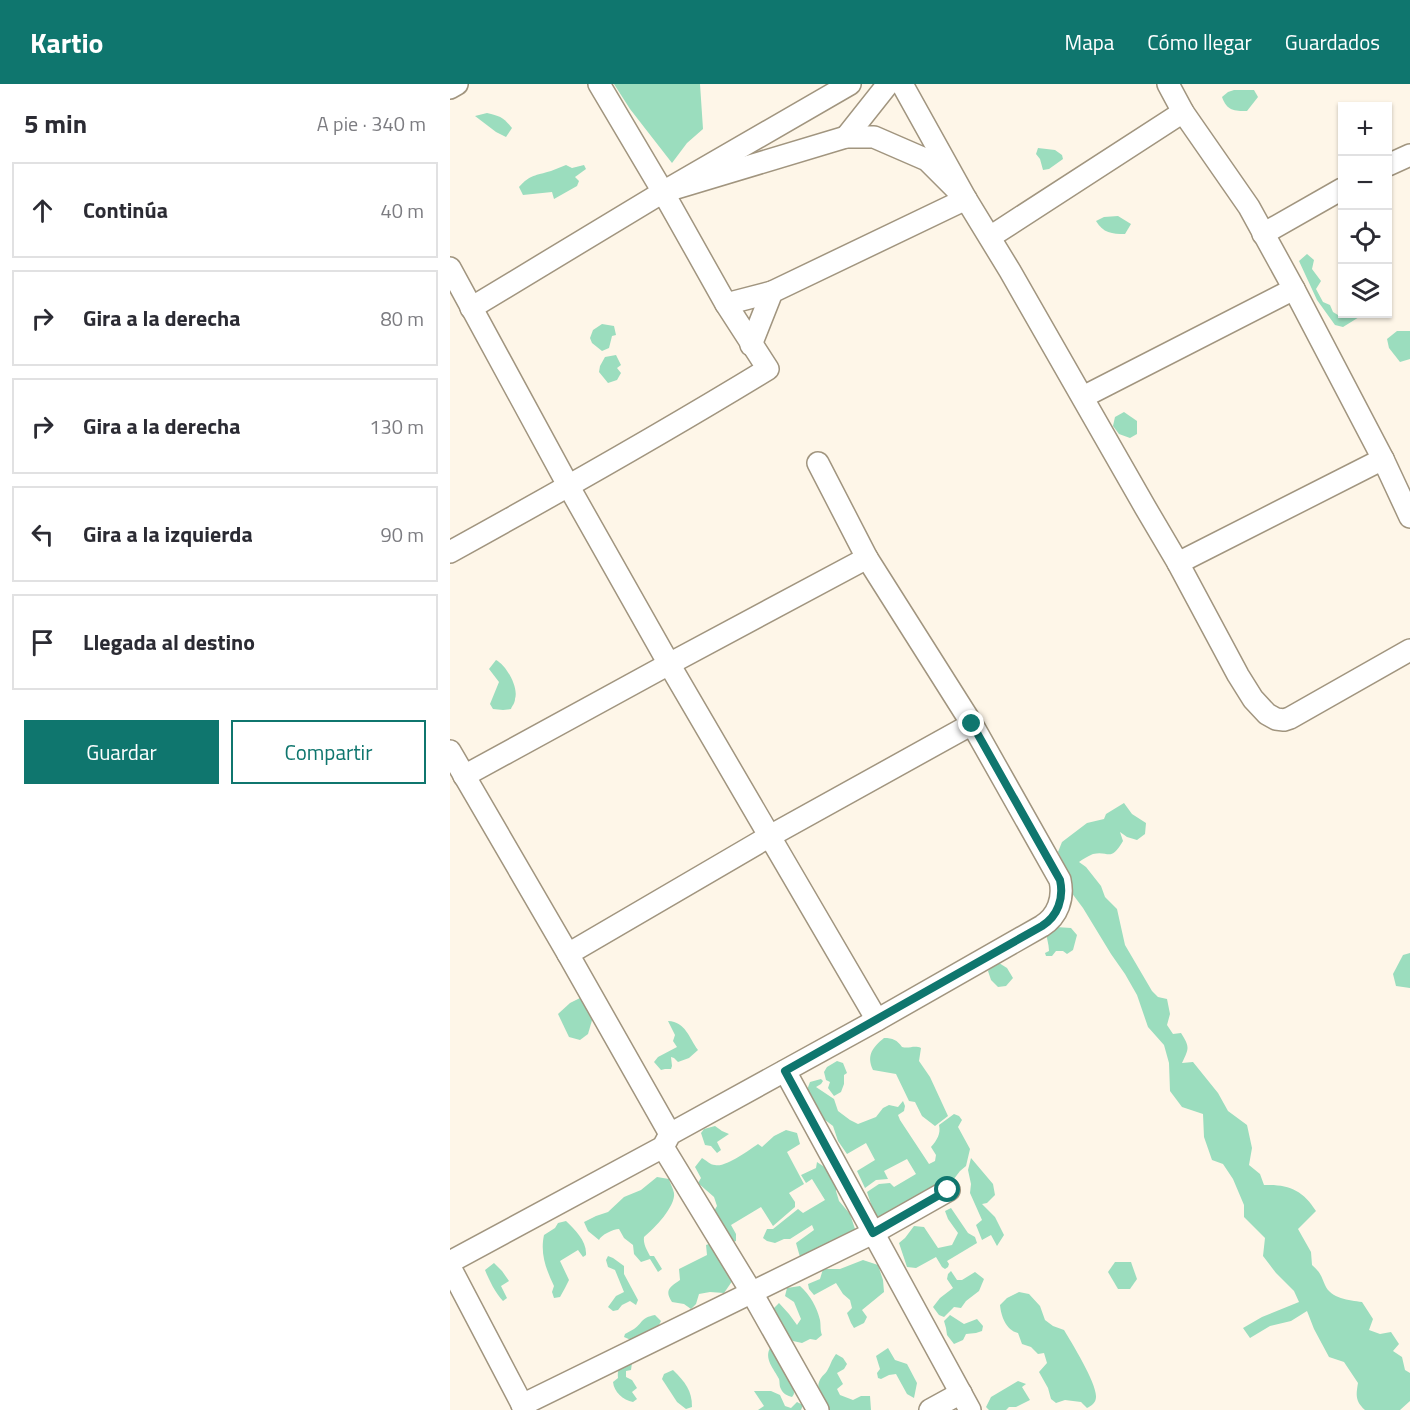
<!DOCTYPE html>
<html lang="es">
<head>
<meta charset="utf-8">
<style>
  body { margin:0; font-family:"Titillium Web",sans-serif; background:#f2f2f3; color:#2b2b33 }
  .controls { position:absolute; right:18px; top:18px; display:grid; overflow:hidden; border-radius:0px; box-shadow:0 2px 4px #0004 }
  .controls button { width:54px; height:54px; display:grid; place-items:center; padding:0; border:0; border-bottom:2px solid #e1e1e2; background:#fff; color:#2b2b33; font:30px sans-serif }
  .stop { position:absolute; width:18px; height:18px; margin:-14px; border:4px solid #0f766e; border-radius:50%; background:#fff }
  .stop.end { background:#0f766e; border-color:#fff; box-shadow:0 2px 6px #0008 }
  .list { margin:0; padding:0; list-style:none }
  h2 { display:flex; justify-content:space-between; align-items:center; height:78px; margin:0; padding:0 24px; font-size:26px }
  h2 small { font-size:20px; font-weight:400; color:#7c7c81 }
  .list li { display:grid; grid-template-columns:39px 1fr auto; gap:18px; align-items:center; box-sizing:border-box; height:96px; margin:0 12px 12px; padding:0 12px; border:2px solid #e1e1e2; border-radius:0px }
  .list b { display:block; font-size:22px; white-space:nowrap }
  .list em { font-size:20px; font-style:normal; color:#7c7c81 }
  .actions { display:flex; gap:12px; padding:18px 24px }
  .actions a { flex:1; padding:14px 0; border:2px solid #0f766e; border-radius:0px; text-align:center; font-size:21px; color:#0f766e }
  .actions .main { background:#0f766e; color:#fff }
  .icon { flex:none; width:33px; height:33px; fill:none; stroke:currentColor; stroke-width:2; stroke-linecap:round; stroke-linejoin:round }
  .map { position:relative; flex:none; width:960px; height:1326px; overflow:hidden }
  header { display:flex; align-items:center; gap:36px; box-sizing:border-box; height:84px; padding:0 30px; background:#0f766e; color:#fff }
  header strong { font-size:28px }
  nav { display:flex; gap:33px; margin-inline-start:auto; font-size:21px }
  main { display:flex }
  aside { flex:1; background:#fff }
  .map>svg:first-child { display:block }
  .green { fill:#9bddbe }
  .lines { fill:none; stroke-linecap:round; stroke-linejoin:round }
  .minor-casing { stroke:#a1957f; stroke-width:24 }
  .minor { stroke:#fff; stroke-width:21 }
  .route { stroke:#0f766e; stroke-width:8 }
</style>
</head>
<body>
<header>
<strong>Kartio</strong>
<nav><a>Mapa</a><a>Cómo llegar</a><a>Guardados</a></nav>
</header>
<main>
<aside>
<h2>5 min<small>A pie · 340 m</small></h2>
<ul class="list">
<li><svg class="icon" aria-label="ahead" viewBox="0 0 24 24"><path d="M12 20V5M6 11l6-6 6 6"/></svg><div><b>Continúa</b></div><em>40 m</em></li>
<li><svg class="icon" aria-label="right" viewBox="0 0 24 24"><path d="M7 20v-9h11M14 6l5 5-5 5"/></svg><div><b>Gira a la derecha</b></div><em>80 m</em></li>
<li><svg class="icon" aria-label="right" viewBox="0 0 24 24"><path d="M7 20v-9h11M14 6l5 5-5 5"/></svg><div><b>Gira a la derecha</b></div><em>130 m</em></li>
<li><svg class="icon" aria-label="left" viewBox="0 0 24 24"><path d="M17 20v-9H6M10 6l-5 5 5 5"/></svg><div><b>Gira a la izquierda</b></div><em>90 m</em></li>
<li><svg class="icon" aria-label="arrive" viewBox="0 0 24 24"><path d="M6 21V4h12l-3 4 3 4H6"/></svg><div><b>Llegada al destino</b></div></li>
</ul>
<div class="actions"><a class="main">Guardar</a><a>Compartir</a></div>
</aside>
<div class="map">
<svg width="960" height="1326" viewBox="0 0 960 1326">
  <rect width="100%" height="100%" fill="#fef6e8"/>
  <g class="green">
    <path d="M164,0H250L253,45L237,59L222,79L180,25Z"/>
    <path d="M784,6H804L808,13L797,27C784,27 777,27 772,13L778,8Z"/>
    <path d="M37,29C50,32 53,33 62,44L56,53L46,48L25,32Z"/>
    <path d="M588,64L605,66L612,71L613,75L599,85L593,86L590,75L586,70Z"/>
    <path d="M116,81L122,84L134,81L136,85L125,93L129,97L127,102L104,115L102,108L73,111L69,103C81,90 85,92 101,87C106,85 111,83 116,81Z"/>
    <path d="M668,132L681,140L675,150C662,150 653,149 646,137L654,133Z"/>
    <path d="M857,170L864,176L862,185L871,197L866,205L873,218L880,221L883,228L888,231L892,229L914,230L893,243L885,241L867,216L849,177Z"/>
    <path d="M152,240L164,242L166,251L162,252L159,264L152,267L142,259L140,254L143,246Z"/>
    <path d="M947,247H960V275L950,278L939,264L937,255Z"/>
    <path d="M166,271L171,281L167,284L171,289L167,296L158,299L149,288L150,282L155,273Z"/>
    <path d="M674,328L687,337V350L680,354L669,350L663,342L665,333Z"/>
    <path d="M46,576C56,581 69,603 65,615C65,619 62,622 61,625L53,626L43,625L40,620L49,598L39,585Z"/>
    <path d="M674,719L682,730L696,739L695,750L687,756L677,753L670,748L673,757C660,779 659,766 643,770C638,772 633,775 629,778L636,783L651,802L655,813L667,825L675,861L702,907L708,913L717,915L720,930L717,941L723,950L731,949C740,963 739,964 732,979L743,978L768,1009L778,1027L797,1041L802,1064L799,1081L810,1090L814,1101C838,1100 853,1106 866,1127L848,1145L861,1168L862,1181C870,1188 871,1191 875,1201C881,1215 899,1216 912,1218L923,1235L919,1246L930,1250L941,1248L949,1260L943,1267L952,1273L955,1286L960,1289V1317L950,1326H915C905,1317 906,1311 908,1299L894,1278L879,1273L864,1245L857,1227L841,1237L820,1242L800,1254L793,1244L812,1233L849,1218L844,1207L826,1189L813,1172L815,1154L794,1133V1121L783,1095L773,1080L762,1076L754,1053L753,1030L732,1023L720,1007L719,979L714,961L698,943L687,911L675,890L661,870L633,824L621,808L618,788L608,768L612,758L637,739L654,735L656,730Z"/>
    <path d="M606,843L621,844L627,851L623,866L617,870L613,867H606L602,872H596L595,869L599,867C599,860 596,853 596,846Z"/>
    <path d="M960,869V904L946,902L943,890L953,871Z"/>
    <path d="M549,879L557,884L563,894L556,902L548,903L541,896L538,887L541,883Z"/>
    <path d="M134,912L143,933L138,950L130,956L119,953L108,930L120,919Z"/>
    <path d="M218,937C236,938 239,954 248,966L239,974L228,978L224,974L221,973L222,982L221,985H215L211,986L204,978L208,973L227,963L223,957L225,951Z"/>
    <path d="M434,954C443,954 447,956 452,963C459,965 464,961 471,964L469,977L480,993L498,1032L485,1042L472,1032L465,1018L459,1017L446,990L423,986C416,971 423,963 434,954Z"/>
    <path d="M387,977L393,979L397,989L394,991V1000L391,1008L384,1012L378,1004L380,998L376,996L374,988L377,983Z"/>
    <path d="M371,995L373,997L371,1000L366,1003L384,1015L388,1027L400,1036L408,1040L426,1033L433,1024L439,1021L448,1023L453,1017L455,1022L454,1027L448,1031L450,1036L479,1080L485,1077L486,1071L481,1063C487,1056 491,1050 489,1041L504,1030L509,1032L512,1036L508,1043L520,1065L516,1082L510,1087L497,1104L434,1134L425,1132L417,1108L429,1100L440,1099L444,1103L466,1090L457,1075L434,1087L438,1095L426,1096L415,1104L407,1087L425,1076L416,1059L397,1070L388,1057L383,1042L362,1026L357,1006L360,998Z"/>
    <path d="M265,1042L272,1047L279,1050L267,1058L271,1066L267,1069L261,1062L255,1061L251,1049L254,1045Z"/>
    <path d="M336,1046L347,1049L350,1060L337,1068L354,1100L339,1109L345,1118V1123L323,1142L311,1123L281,1141L286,1150V1157L277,1160L264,1127L267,1122L264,1113L248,1099L251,1094L245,1083L252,1074C256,1076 260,1081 265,1081C275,1084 299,1066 308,1060L312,1063L324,1052Z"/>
    <path d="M521,1074L543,1100L545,1111L537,1119L532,1120L545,1133L554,1151L547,1162L541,1151L532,1156L526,1141L532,1136L520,1109L521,1100L518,1086Z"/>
    <path d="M367,1078L382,1088L386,1097V1107L389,1117L400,1130L406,1148L350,1173L346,1159L364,1146L362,1141L340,1155H334L325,1159L317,1157L313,1154L317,1145H323L348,1125L353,1129L375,1116L362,1095L356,1099L351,1091L366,1084Z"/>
    <path d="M207,1093L219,1095C220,1099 223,1104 224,1109C226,1122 204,1145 194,1153C193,1160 197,1166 200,1172H204L212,1185L208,1188L200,1175L191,1178L184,1170L183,1161L174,1154L169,1145C163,1145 151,1151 149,1156L138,1147L134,1138L146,1132L158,1128L174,1113L191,1106Z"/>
    <path d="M501,1124L518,1149L525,1153L527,1159L497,1177L499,1180L498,1183L495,1185L492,1183L486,1173L466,1184L457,1183L449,1159L455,1154L464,1142L474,1143L488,1164L502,1161L508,1149L498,1135L495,1127Z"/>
    <path d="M116,1137C125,1146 137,1157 136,1171L133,1173L128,1166L110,1177L119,1196L115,1204L110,1213L104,1214L102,1208L104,1202C96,1185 90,1170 94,1151L105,1144L108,1139Z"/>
    <path d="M262,1159L285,1193L274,1209L260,1208L249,1210L246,1220L241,1225L234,1220L222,1218C214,1206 220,1203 230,1196L229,1185L257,1171L256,1161Z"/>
    <path d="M158,1172L163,1174L174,1182V1190L188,1216L186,1221L180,1217L172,1221L168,1226L163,1227L158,1223L166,1212L174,1208L165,1186L158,1183L156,1176Z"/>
    <path d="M413,1176L428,1181L433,1196L434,1208L412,1226L417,1233L414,1239L404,1244L401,1239L397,1229L402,1224L400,1216L393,1210L386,1199L364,1211L359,1205L358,1200L370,1195L373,1185H390Z"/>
    <path d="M665,1178H681L687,1195L680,1205H668L658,1188Z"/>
    <path d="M44,1179L52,1187L59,1197L51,1202L57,1214L53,1217C46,1210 39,1196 35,1186Z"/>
    <path d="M501,1187L507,1196H512L525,1188L534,1195L529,1207L516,1217L511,1224L504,1223L494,1233L489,1231L483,1223L490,1214L503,1204L497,1195L498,1190Z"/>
    <path d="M350,1202C360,1211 367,1223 370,1236C371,1242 370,1246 372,1251L366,1256L360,1255L352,1259L343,1257L337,1251L323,1225L329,1219L339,1230L347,1241L351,1235L344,1218L335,1212L337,1204Z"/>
    <path d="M569,1208L579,1210L590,1222L595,1236L603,1242L614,1246C622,1259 647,1300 646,1313C646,1319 641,1322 637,1324L631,1318L615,1316L606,1319L601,1315L598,1304L589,1288L597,1279L594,1269L588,1270L581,1263L572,1260L568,1249C556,1246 551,1232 550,1221L557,1214Z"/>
    <path d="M205,1231L211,1237C205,1251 192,1249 181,1256L174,1253L175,1250C178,1248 181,1247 184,1245C194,1238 190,1234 205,1231Z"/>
    <path d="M500,1231L514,1240L527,1235L533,1242L532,1247L526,1249L516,1250L513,1256L504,1260L497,1251L496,1244L494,1237Z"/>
    <path d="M320,1264C326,1269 345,1302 344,1309C344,1310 343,1312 342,1313C338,1312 333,1310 331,1305C329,1302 330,1298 329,1295C324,1285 314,1275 320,1264Z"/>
    <path d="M438,1264L445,1276L457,1280L467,1299L464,1314L457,1310L446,1290L439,1291L431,1295L428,1294L427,1289L430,1285L426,1272Z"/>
    <path d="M386,1270L393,1274L397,1280L394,1285L387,1289L393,1300L387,1305L390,1311L403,1316L411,1312H420L421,1326H377C373,1316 364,1304 371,1294C373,1291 375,1290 377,1287C381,1280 381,1277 386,1270Z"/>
    <path d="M178,1276L182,1279L181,1286L176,1287V1293L182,1296L187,1304L182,1308L187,1315L183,1318C173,1316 164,1308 163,1298L168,1294C167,1285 170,1281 178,1276Z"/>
    <path d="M223,1286C235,1298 242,1306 242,1323L236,1325L227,1318L212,1295L214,1290Z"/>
    <path d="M568,1297L576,1300L572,1303L580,1316L566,1323H559L556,1326H539L536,1323L541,1313Z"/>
    <path d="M304,1307H321L330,1311L335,1322L341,1324L347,1318L353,1321L351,1326H308L314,1322Z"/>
  </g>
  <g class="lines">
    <defs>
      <g id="minor">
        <path d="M452,0L516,115L560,187L695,423L728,479L788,591L803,615L817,630L826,635L834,636L840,634L960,566"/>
        <path d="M718,0L733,28L799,123L844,205L933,375L960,433"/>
        <path d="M0,4L7,0"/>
        <path d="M396,53L438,0"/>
        <path d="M938,81L960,71"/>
        <path d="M213,108L396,53H424L477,76L516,115L322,208L301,261"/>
        <path d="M813,150L892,105"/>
        <path d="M540,153L733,28"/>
        <path d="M0,184L119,403L219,580L427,936"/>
        <path d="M276,220L322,208"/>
        <path d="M21,224L213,108L400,0"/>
        <path d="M633,313L844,205"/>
        <path d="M0,468C107,409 213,349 318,285L276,220L213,108L149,0"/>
        <path d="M728,479L933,375"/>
        <path d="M0,667L118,870L220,1050"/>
        <path d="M14,692L219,580L417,474"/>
        <path d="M118,870L320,752L522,640"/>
        <path d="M335,987L520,1326"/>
        <path d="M213,1063L302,1209L368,1326"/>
        <path d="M0,1178L213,1063L220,1050L427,936L592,842C608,832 614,814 610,796L522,640L417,474L368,379"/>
        <path d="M0,1183L75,1326"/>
        <path d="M72,1321L423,1149L499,1106"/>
        <path d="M480,1326L511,1309"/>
      </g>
    </defs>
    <use href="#minor" class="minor-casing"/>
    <use href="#minor" class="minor"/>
  </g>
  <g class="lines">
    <path class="route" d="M498,1106L423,1149L335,987L592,842C608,832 614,814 610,796L522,640"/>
  </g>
</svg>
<div class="controls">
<button>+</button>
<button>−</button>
<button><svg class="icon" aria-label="locate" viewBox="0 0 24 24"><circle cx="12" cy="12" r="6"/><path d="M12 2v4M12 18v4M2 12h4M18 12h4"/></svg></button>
<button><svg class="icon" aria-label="layers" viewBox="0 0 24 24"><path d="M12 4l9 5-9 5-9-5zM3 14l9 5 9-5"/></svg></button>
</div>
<div class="stop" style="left:498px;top:1106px"></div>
<div class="stop end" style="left:522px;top:640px"></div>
</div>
</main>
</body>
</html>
